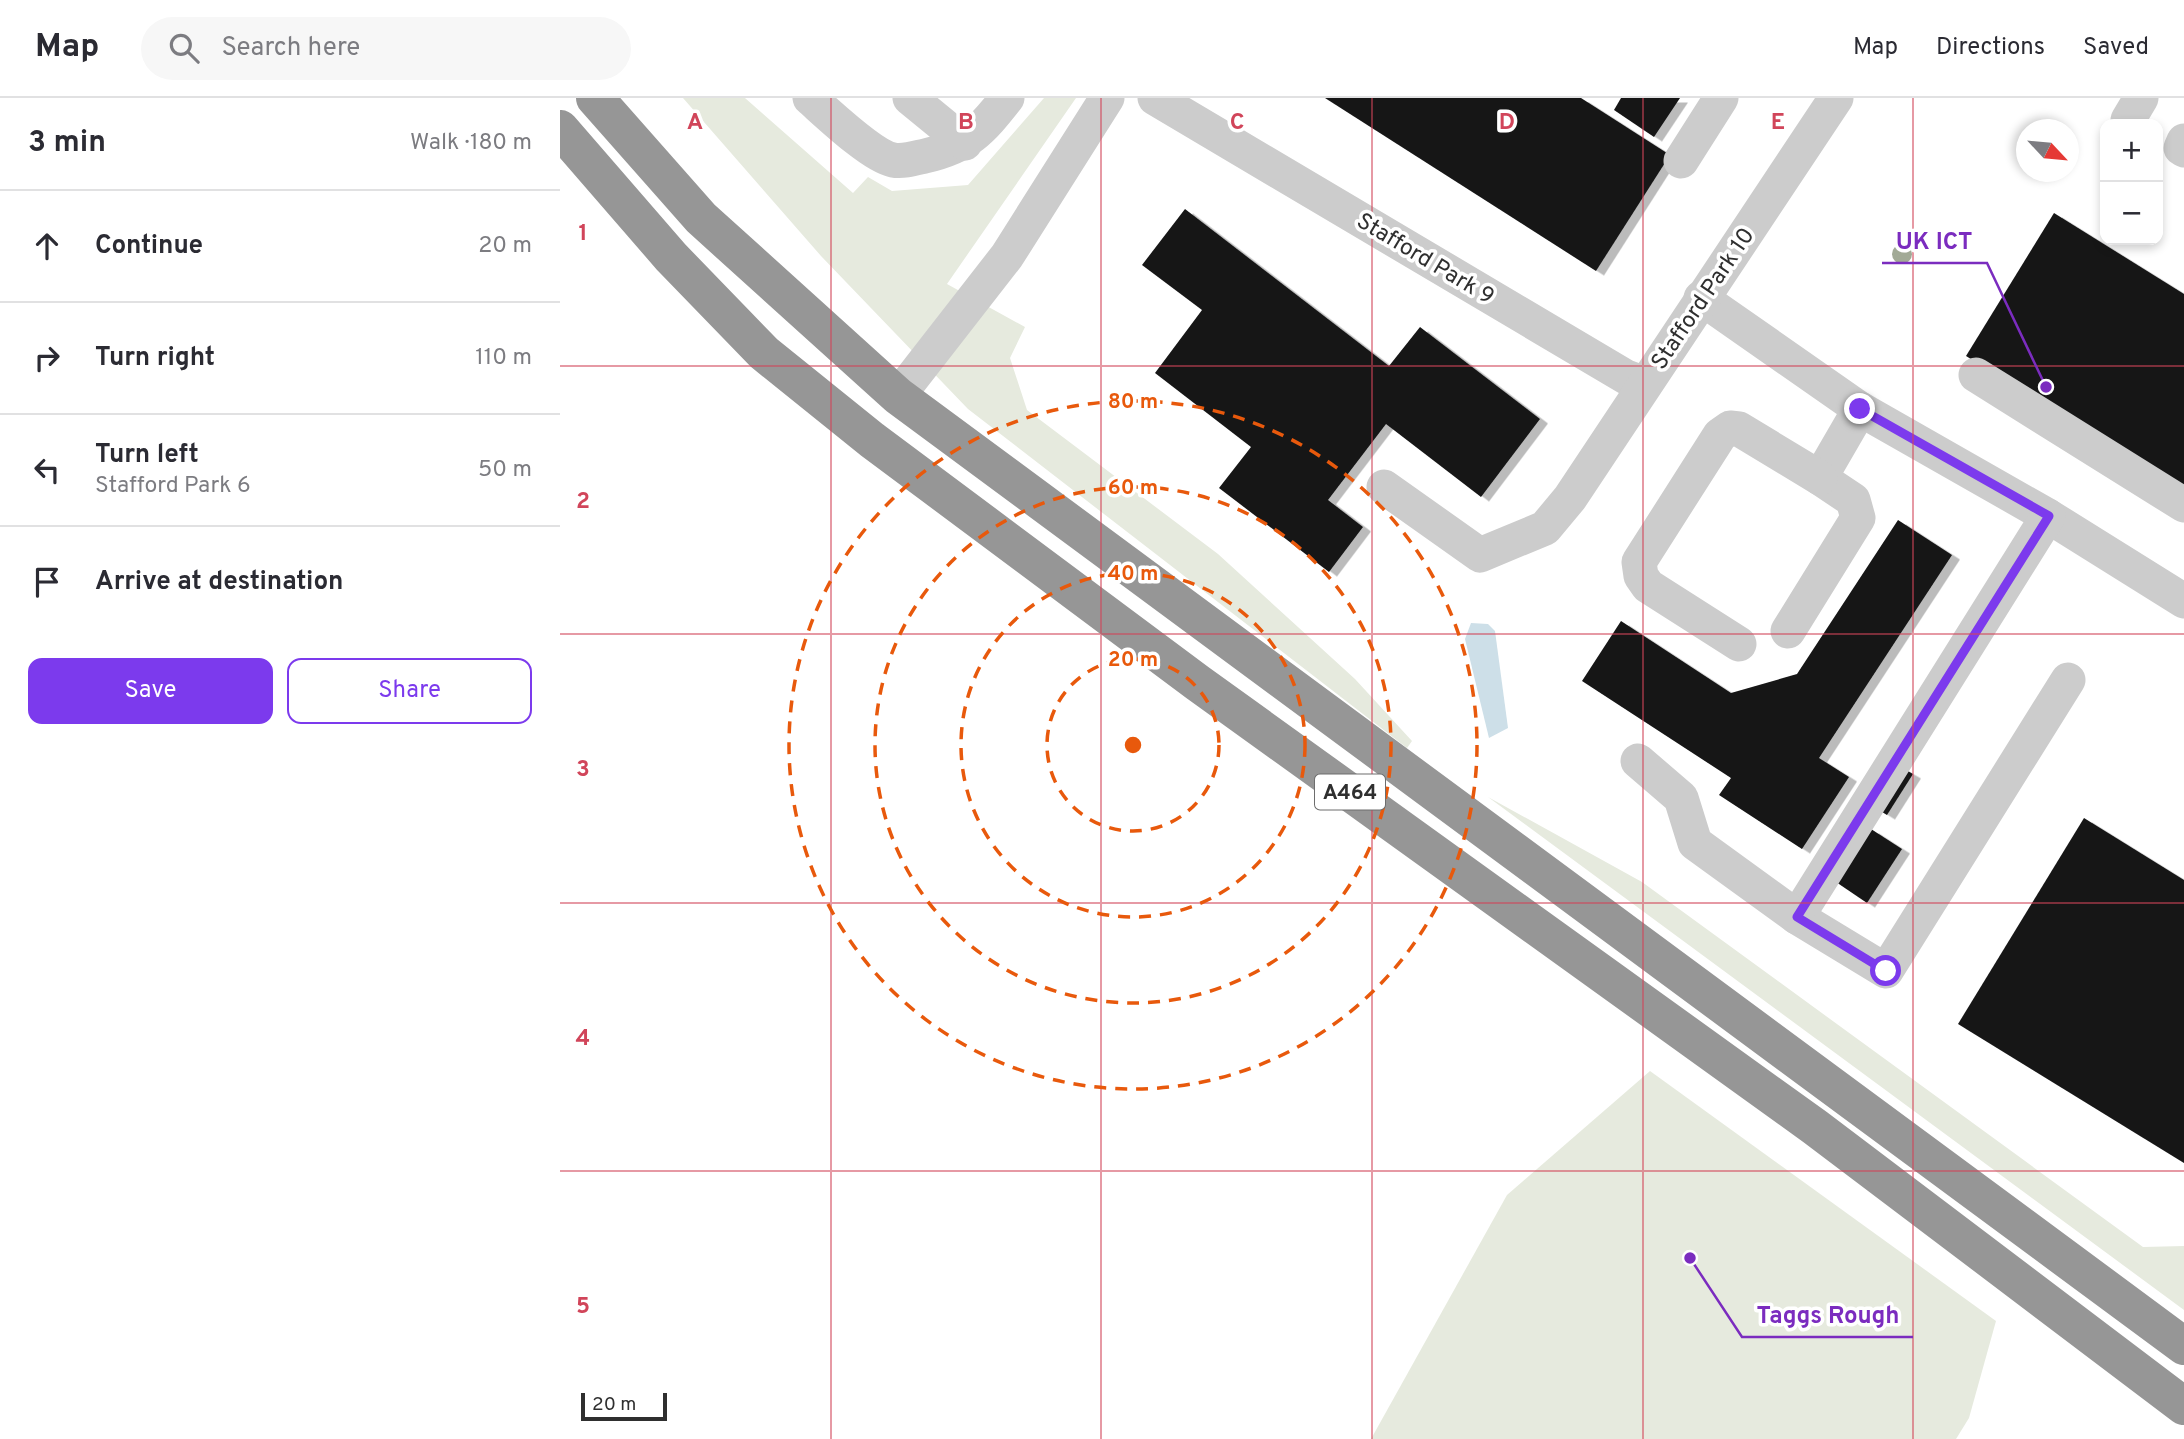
<!DOCTYPE html>
<html lang="en">
<head>
<meta charset="utf-8">
<style>
  body { margin:0; font-family:Overpass,sans-serif; background:#f7f7f7; color:#2b2b33 }
  .controls { position:absolute; right:21px; top:21px; display:grid; overflow:hidden; border-radius:14px; box-shadow:0 4px 10px #0003 }
  .controls button { width:63px; height:63px; display:grid; place-items:center; padding:0; border:0; border-bottom:2px solid #e1e1e2; background:#fff; color:#2b2b33; font:35px sans-serif }
  .compass { position:absolute; left:1456px; top:21px; width:63px; height:63px; border-radius:50%; background:#fff; box-shadow:0 4px 10px #0003; rotate:116deg }
  .scale { position:absolute; left:21px; bottom:18px; width:86px; box-sizing:border-box; padding-left:7px; border:4px solid #2f2f2f; border-top:0; font-size:19px; line-height:24px; white-space:nowrap; color:#2f2f2f; -webkit-text-stroke:5px #fff; paint-order:stroke }
  .stop { position:absolute; width:21px; height:21px; margin:-16px; border:5px solid #7c3aed; border-radius:50%; background:#fff }
  .stop.end { background:#7c3aed; border-color:#fff; box-shadow:0 2px 7px #0008 }
  .list { margin:0; padding:0; list-style:none }
  h2 { display:flex; justify-content:space-between; align-items:center; height:91px; margin:0; padding:0 28px; font-size:30px }
  h2 small { font-size:23px; font-weight:400; color:#7c7c81 }
  .list li { display:grid; grid-template-columns:46px 1fr auto; gap:21px; align-items:center; box-sizing:border-box; height:112px; padding:0 28px; border-top:2px solid #e1e1e2 }
  .list b { display:block; font-size:26px; white-space:nowrap }
  .list p { margin:0; font-size:23px; white-space:nowrap; color:#7c7c81 }
  .list em { font-size:23px; font-style:normal; color:#7c7c81 }
  .actions { display:flex; gap:14px; padding:21px 28px }
  .actions a { flex:1; padding:16px 0; border:2px solid #7c3aed; border-radius:14px; text-align:center; font-size:24px; color:#7c3aed }
  .actions .main { background:#7c3aed; color:#fff }
  .icon { flex:none; width:38px; height:38px; fill:none; stroke:currentColor; stroke-width:2; stroke-linecap:round; stroke-linejoin:round }
  .map { position:relative; flex:none; width:1624px; height:1341px; overflow:hidden }
  header { display:flex; align-items:center; gap:42px; box-sizing:border-box; height:98px; padding:0 35px; background:#fff; border-bottom:2px solid #e1e1e2 }
  header strong { font-size:33px }
  nav { display:flex; gap:38px; margin-inline-start:auto; font-size:24px }
  .search { width:490px; height:63px; background:#f7f7f7; display:flex; align-items:center; gap:18px; box-sizing:border-box; padding:0 24px; border-radius:38px; color:#7c7c81; font-size:26px }
  main { display:flex }
  aside { flex:1; background:#fff }
  .map>svg:first-child { display:block }
  .green { fill:#e6eade }
  .water { fill:#cddfe8 }
  .building { fill:#161616; filter:url(#shadow) }
  .lines { fill:none; stroke-linecap:round; stroke-linejoin:round }
  .minor { stroke:#ccc; stroke-width:35 }
  .highway { stroke:#969696; stroke-width:38 }
  .tree { fill:#a2aa96 }
  .route { stroke:#7c3aed; stroke-width:9 }
  .grid { fill:none; stroke:#d1455a; stroke-width:2; stroke-opacity:0.55 }
  .ring { fill:none; stroke:#e8590c; stroke-width:3.5; stroke-dasharray:12 9 }
  .labels { text-anchor:middle; stroke-width:7; stroke-linejoin:round; paint-order:stroke }
  .shield { fill:#fff; stroke:#6d6d6d; stroke-width:2 }
  .shield-label { font-size:21px; font-weight:bold; fill:#2f2f2f }
  .street-label { font-size:23px; fill:#2f2f2f; stroke:#fff }
  .grid-label { font-size:23px; text-anchor:middle; font-weight:bold; fill:#d1455a; stroke:#fff; stroke-width:7; stroke-linejoin:round; paint-order:stroke }
  .centre { fill:#e8590c; stroke:#fff; stroke-width:3.5 }
  .ring-label { font-size:21px; text-anchor:middle; font-weight:bold; fill:#e8590c; stroke:#fff; stroke-width:7; stroke-linejoin:round; paint-order:stroke }
  .leader { fill:none; stroke:#7b2cbf; stroke-width:2.5 }
  .callout-dot { fill:#7b2cbf; stroke:#fff; stroke-width:2.5 }
  .callout-label { font-size:24px; text-anchor:middle; font-weight:bold; fill:#7b2cbf; stroke:#fff; stroke-width:7; stroke-linejoin:round; paint-order:stroke }
</style>
</head>
<body>
<header>
<strong>Map</strong>
<div class="search"><svg class="icon" aria-label="search" viewBox="0 0 24 24"><circle cx="10" cy="10" r="6"/><path d="M15 15l6 6"/></svg>Search here</div>
<nav><a>Map</a><a>Directions</a><a>Saved</a></nav>
</header>
<main>
<aside>
<h2>3 min<small>Walk · 180 m</small></h2>
<ul class="list">
<li><svg class="icon" aria-label="ahead" viewBox="0 0 24 24"><path d="M12 20V5M6 11l6-6 6 6"/></svg><div><b>Continue</b></div><em>20 m</em></li>
<li><svg class="icon" aria-label="right" viewBox="0 0 24 24"><path d="M7 20v-9h11M14 6l5 5-5 5"/></svg><div><b>Turn right</b></div><em>110 m</em></li>
<li><svg class="icon" aria-label="left" viewBox="0 0 24 24"><path d="M17 20v-9H6M10 6l-5 5 5 5"/></svg><div><b>Turn left</b><p>Stafford Park 6</p></div><em>50 m</em></li>
<li><svg class="icon" aria-label="arrive" viewBox="0 0 24 24"><path d="M6 21V4h12l-3 4 3 4H6"/></svg><div><b>Arrive at destination</b></div></li>
</ul>
<div class="actions"><a class="main">Save</a><a>Share</a></div>
</aside>
<div class="map">
<svg width="1624" height="1341" viewBox="0 0 1624 1341">
  <defs>
    <filter id="shadow"><feDropShadow dx="8" dy="4.5" stdDeviation="0" flood-color="#0004"/></filter>
  </defs>
  <rect width="100%" height="100%" fill="#fff"/>
  <g class="green">
    <path d="M123,0H185L293,95L308,79L332,93L408,87L484,0H516L387,186L465,229L450,260L467,312L658,456L795,581L852,643L847,650L408,311L261,158Z"/>
    <path d="M928,699L1082,784L1583,1149L1624,1148V1212Z"/>
    <path d="M1090,973L1436,1223L1409,1320L1396,1341H811L947,1097Z"/>
  </g>
  <path class="water" d="M911,525L928,526L935,533L948,630L929,640L905,541Z"/>
  <g class="building">
    <path d="M765,0H1021L1110,57L1036,173Z"/>
    <path d="M1061,0H1120L1094,39L1054,12Z"/>
    <path d="M625,111L829,268L860,229L980,321L921,399L826,326L768,402L803,429L769,474L659,390L691,349L595,275L642,212L582,167Z"/>
    <path d="M1494,115L1624,196V393L1406,258Z"/>
    <path d="M1338,422L1392,457L1259,660L1289,679L1242,751L1159,697L1171,680L1022,583L1061,523L1171,595L1237,576Z"/>
    <path d="M1339,668L1353,676L1327,717L1314,709Z"/>
    <path d="M1524,720L1624,782V1065L1398,926Z"/>
    <path d="M1311,731L1342,751L1307,805L1276,784Z"/>
  </g>
  <g class="lines">
    <g class="minor">
      <path d="M250,0C267,15 312,58 333,62C343,64 356,60 365,58C408,48 421,33 447,0"/>
      <path d="M350,0L405,45"/>
      <path d="M595,0L1066,279L1085,286"/>
      <path d="M1568,22L1581,0"/>
      <path d="M1624,43L1621,50L1624,52"/>
      <path d="M1121,63L1161,0"/>
      <path d="M1141,200L1300,311L1488,418L1624,503"/>
      <path d="M1416,277L1624,407"/>
      <path d="M338,298L447,158L547,0"/>
      <path d="M824,389L920,457L985,430L1010,400L1276,0"/>
      <path d="M1488,418L1237,819L1326,873L1508,582"/>
      <path d="M1228,533L1298,420L1293,402L1260,380L1300,311"/>
      <path d="M1179,546L1088,488L1081,478L1079,464L1160,337L1170,330L1179,331L1260,380"/>
      <path d="M1078,663L1121,700L1135,745L1237,819"/>
    </g>
    <g class="highway">
      <path d="M35,0L141,120L338,298L1624,1248"/>
      <path d="M0,31L111,159L204,255L312,342L638,585L1255,1029L1624,1308"/>
    </g>
  </g>
  <circle class="tree" cx="1342" cy="156" r="10"/>
  <g class="lines">
    <path class="route" d="M1300,311L1489,418L1237,819L1326,873"/>
  </g>
  <path class="grid" d="M271,0V1341M541,0V1341M812,0V1341M1083,0V1341M1353,0V1341M0,268H1624M0,536H1624M0,805H1624M0,1073H1624"/>
  <g class="ring">
    <circle cx="573" cy="647" r="86"/>
    <circle cx="573" cy="647" r="172"/>
    <circle cx="573" cy="647" r="258"/>
    <circle cx="573" cy="647" r="344"/>
  </g>
  <g class="labels">
    <rect class="shield" x="755" y="676.5" width="70" height="35" rx="5"/>
    <g class="shield-label">
      <text x="790" y="701">A464</text>
    </g>
    <g class="street-label">
      <text transform="translate(866 160) rotate(31)" y="8">Stafford Park 9</text>
      <text transform="translate(1142 200) rotate(-56)" y="8">Stafford Park 10</text>
    </g>
  </g>
  <g class="grid-label">
    <text x="135" y="31">A</text>
    <text x="406" y="31">B</text>
    <text x="677" y="31">C</text>
    <text x="947" y="31">D</text>
    <text x="1218" y="31">E</text>
    <text x="23" y="142">1</text>
    <text x="23" y="410">2</text>
    <text x="23" y="678">3</text>
    <text x="23" y="947">4</text>
    <text x="23" y="1215">5</text>
  </g>
  <circle cx="573" cy="647" r="10" class="centre"/>
  <g class="ring-label">
    <text x="573" y="310">80 m</text>
    <text x="573" y="396">60 m</text>
    <text x="573" y="482">40 m</text>
    <text x="573" y="568">20 m</text>
  </g>
  <path class="leader" d="M1486 289L1427 165H1322M1130 1160L1182 1239H1353"/>
  <g class="callout-dot">
    <circle cx="1486" cy="289" r="7"/>
    <circle cx="1130" cy="1160" r="7"/>
  </g>
  <g class="callout-label">
    <text x="1374" y="151">UK ICT</text>
    <text x="1268" y="1225">Taggs Rough</text>
  </g>
</svg>
<div class="controls">
<button>+</button>
<button>−</button>
</div>
<svg class="compass" viewBox="-18 -18 36 36"><path d="M0-13l5 13h-10z" fill="#e53935"/><path d="M0 13l5-13h-10z" fill="#7c7c81"/></svg>
<div class="scale">20 m</div>
<div class="stop" style="left:1326px;top:873px"></div>
<div class="stop end" style="left:1300px;top:311px"></div>
</div>
</main>
</body>
</html>
